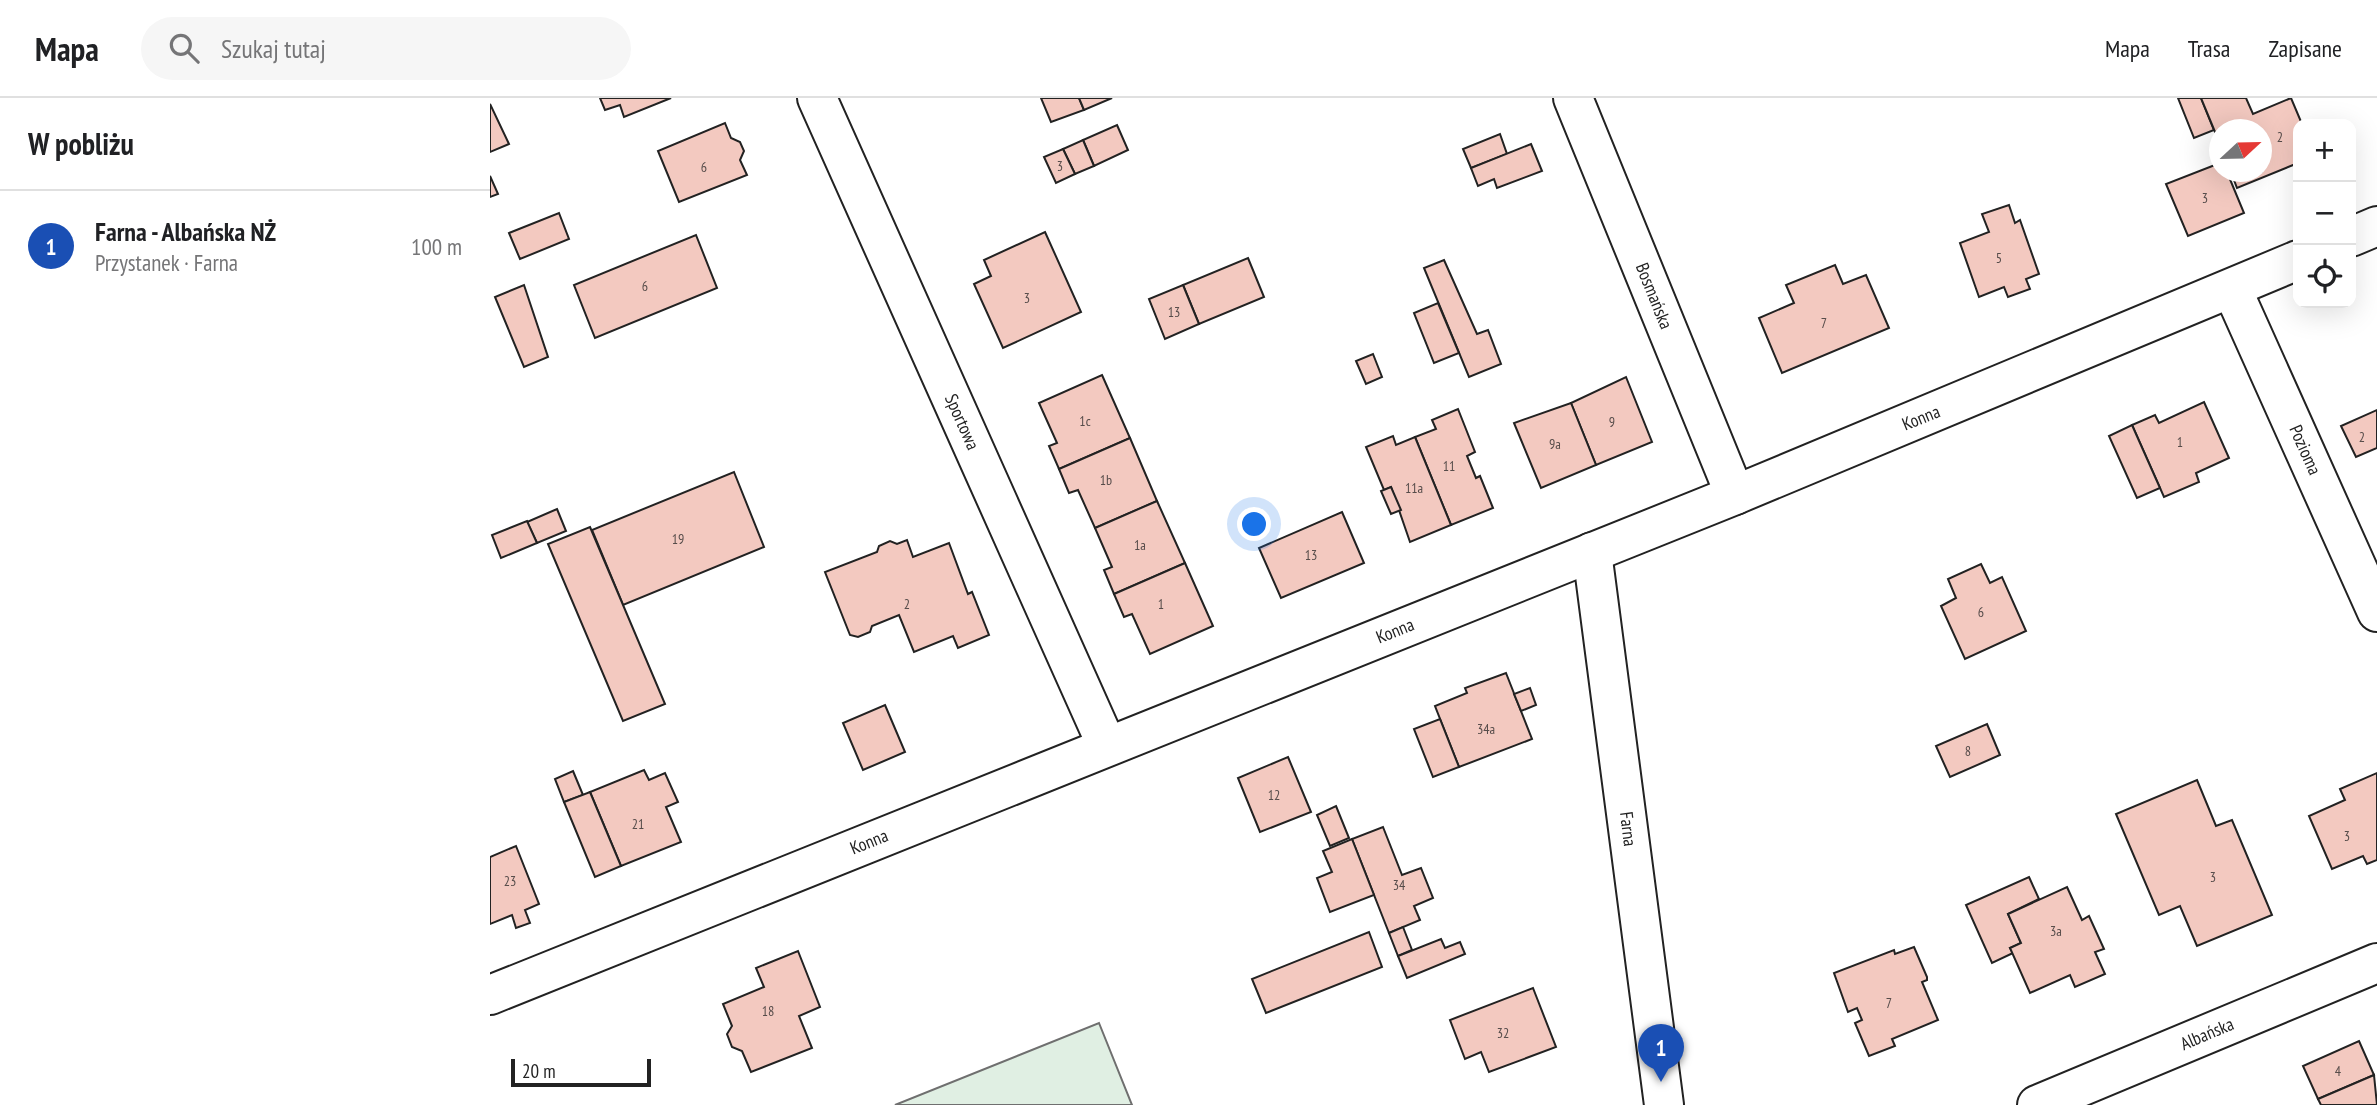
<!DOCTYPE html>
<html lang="pl">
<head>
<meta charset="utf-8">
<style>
  body { margin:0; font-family:"PT Sans Narrow",sans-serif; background:#f6f6f6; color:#202124 }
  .controls { position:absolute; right:21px; top:21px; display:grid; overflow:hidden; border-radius:14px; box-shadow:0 7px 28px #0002 }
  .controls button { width:63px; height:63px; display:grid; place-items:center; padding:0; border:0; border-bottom:2px solid #e0e0e0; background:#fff; color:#202124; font:35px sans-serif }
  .compass { position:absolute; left:1719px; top:21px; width:63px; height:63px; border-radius:50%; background:#fff; box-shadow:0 7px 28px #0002; rotate:68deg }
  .scale { position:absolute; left:21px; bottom:18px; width:140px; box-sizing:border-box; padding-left:7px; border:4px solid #222; border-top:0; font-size:19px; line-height:24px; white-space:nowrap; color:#222; -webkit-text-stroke:5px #fff; paint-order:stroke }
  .you { position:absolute; left:765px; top:427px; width:24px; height:24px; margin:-18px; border:5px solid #fff; border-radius:50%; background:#1a73e8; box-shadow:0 0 0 10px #1a73e833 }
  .badge { display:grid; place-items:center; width:46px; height:46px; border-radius:50%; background:#0b8043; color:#fff; font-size:23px; font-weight:700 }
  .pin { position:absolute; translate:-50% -58px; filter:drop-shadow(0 2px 4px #0008) }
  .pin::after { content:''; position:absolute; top:37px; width:24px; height:21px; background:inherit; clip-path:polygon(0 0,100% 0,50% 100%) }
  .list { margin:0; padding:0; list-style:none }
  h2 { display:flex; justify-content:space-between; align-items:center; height:91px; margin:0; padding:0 28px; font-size:30px }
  h2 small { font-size:23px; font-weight:400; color:#757577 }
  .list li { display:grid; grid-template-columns:46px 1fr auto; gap:21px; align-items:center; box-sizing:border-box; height:112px; padding:0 28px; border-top:2px solid #e0e0e0 }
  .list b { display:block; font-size:26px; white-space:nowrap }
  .list p { margin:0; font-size:23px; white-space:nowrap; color:#757577 }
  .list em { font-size:23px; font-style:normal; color:#757577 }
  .icon { flex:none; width:38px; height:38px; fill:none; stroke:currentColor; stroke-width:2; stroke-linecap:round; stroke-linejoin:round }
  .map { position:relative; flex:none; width:1887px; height:1007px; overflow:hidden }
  header { display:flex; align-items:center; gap:42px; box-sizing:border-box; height:98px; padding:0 35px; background:#fff; border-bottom:2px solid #e0e0e0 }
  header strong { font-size:33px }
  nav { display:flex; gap:38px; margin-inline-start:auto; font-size:24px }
  .search { width:490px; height:63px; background:#f6f6f6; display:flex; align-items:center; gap:18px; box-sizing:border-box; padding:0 24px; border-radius:38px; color:#757577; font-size:26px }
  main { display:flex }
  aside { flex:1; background:#fff }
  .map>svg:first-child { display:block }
  .green { fill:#e0efe3; stroke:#6f6f6f; stroke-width:2 }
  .building { fill:#f3c9c0; stroke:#222; stroke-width:2 }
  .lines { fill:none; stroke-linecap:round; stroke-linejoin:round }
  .street-casing { stroke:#222; stroke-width:42 }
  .secondary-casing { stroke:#222; stroke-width:42 }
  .street { stroke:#fff; stroke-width:38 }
  .secondary { stroke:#fff; stroke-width:38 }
  .labels { text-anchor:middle; stroke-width:5; stroke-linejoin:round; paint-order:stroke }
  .number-label { font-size:14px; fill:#564c4a }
  .street-label { font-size:18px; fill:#222; stroke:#fff }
</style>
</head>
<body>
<header>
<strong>Mapa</strong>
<div class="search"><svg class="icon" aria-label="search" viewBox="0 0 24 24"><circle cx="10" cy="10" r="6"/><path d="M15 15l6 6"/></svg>Szukaj tutaj</div>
<nav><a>Mapa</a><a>Trasa</a><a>Zapisane</a></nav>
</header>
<main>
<aside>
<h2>W pobliżu<small></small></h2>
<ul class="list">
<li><span class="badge" style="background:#1a4fb4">1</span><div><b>Farna - Albańska NŻ</b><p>Przystanek · Farna</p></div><em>100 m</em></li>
</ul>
</aside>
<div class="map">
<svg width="1887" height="1007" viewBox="0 0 1887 1007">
  <rect width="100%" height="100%" fill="#fff"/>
  <path class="green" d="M609,925L642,1007H405Z"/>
  <g class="building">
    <path d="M110,0H181L134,19L130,7L115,12Z"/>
    <path d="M551,0H589L594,12L561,24Z"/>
    <path d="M589,0H622L594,12Z"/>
    <path d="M1688,0H1711L1724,32L1704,40Z"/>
    <path d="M1711,0H1756L1763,16L1801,0L1812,26H1808V65L1747,90L1741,74H1772V32H1730V46Z"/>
    <path d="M0,6L19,46L0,54Z"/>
    <path d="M235,25L241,40L250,44L254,53L250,62L257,77L189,104L168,53Z"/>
    <path d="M627,27L638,52L604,68L593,42Z"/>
    <path d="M1010,36L1017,56L981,70L973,51Z"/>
    <path d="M593,42L604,68L585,76L573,51Z"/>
    <path d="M1041,46L1052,73L1007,90L1004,81L988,88L981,70Z"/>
    <path d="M573,51L585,76L566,85L554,59Z"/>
    <path d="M1730,65V74H1737L1754,115L1698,138L1676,86Z"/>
    <path d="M0,78L8,96L0,99Z"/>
    <path d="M1519,107L1525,125L1530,122L1549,176L1536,181L1540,191L1518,199L1514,189L1489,199L1470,145L1499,134L1492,116Z"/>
    <path d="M69,115L79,141L30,161L19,135Z"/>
    <path d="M555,134L591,214L513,250L484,186L501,178L494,162Z"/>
    <path d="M206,137L227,190L105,240L84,187Z"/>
    <path d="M758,160L774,199L709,226L693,187Z"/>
    <path d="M954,162L987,236L998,232L1011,266L979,279L934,170Z"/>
    <path d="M1345,167L1353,186L1376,177L1399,230L1292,275L1269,220L1304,205L1296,187Z"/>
    <path d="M34,187L58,259L34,269L5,199Z"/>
    <path d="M693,187L709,226L675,241L659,201Z"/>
    <path d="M948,205L969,255L944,265L924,215Z"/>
    <path d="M883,256L892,279L876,286L866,263Z"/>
    <path d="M612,277L640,340L569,371L559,348L567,345L549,305Z"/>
    <path d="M1136,279L1162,344L1106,367L1081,305Z"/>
    <path d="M1714,304L1739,360L1706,375L1709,384L1674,399L1642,327L1665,317L1669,325Z"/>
    <path d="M1081,305L1106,367L1051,390L1024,325Z"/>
    <path d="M968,311L985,354L977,358L986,380L990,378L1003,410L961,427L925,339L946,331L942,322Z"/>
    <path d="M1887,312V350L1866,359L1851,328Z"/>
    <path d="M1642,327L1670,390L1647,400L1619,338Z"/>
    <path d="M903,338L906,347L925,339L961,427L920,444L901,389L894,392L876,349Z"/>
    <path d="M640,340L667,403L605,430L588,392L579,395L569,371Z"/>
    <path d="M244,374L274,449L133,507L102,432Z"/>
    <path d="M901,389L911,412L901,416L891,393Z"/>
    <path d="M667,403L695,465L624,496L614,472L622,469L605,430Z"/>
    <path d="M67,411L76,433L47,445L37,424Z"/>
    <path d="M852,414L874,465L791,500L769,450Z"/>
    <path d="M37,423L47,445L11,460L2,437Z"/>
    <path d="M100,429L175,606L133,623L58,446Z"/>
    <path d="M417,442L423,459L459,445L478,496L482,494L499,537L468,550L463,538L424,554L409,517L382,528L380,534L368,539L360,537L335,474L387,454L389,448L400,443L407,446Z"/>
    <path d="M695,465L723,528L660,556L642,516L634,519L624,496Z"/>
    <path d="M1491,466L1500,485L1512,479L1536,533L1475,561L1451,508L1466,500L1458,481Z"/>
    <path d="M1016,575L1042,641L969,669L945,608L977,595L975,590Z"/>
    <path d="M1040,590L1046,607L1031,613L1024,596Z"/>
    <path d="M395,607L415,654L373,672L353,625Z"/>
    <path d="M950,621L969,669L943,679L924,631Z"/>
    <path d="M1497,626L1510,657L1460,679L1446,648Z"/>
    <path d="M798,659L821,714L770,734L748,680Z"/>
    <path d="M154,672L159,682L175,675L188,704L176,709L191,744L131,768L100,694Z"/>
    <path d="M83,673L93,697L74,704L65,681Z"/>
    <path d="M1887,675V762L1877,766L1873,758L1842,771L1819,718L1855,702L1850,691Z"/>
    <path d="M1707,682L1726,728L1742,722L1782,817L1707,848L1690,808L1669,817L1626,716Z"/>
    <path d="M100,694L131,768L105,779L74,704Z"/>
    <path d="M846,708L859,740L840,748L827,717Z"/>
    <path d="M893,729L912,777L931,770L943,800L924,808L930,822L899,835L862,741Z"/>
    <path d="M862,741L884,797L840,814L827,780L842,774L833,753Z"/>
    <path d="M26,748L49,806L35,812L40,825L26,830L22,817L0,826V759Z"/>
    <path d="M1539,779L1549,801L1518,816L1531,845L1520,850L1523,855L1502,865L1476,807Z"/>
    <path d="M1577,789L1592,822L1599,818L1614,851L1605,854L1615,876L1585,889L1580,877L1540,895L1520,850L1531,845L1518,816Z"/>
    <path d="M913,829L922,852L908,858L899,835Z"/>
    <path d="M879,834L892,869L776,915L762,881Z"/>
    <path d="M951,841L955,850L970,844L975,856L917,880L908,858Z"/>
    <path d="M1424,849L1437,879V882L1432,884L1448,922L1402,941L1405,948L1379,958L1365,925L1372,922L1367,910L1358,914L1344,875L1404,852L1405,856Z"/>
    <path d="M308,853L330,909L309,918L322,950L261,974L252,953L242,949L237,936L242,928L233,906L274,889L266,870Z"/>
    <path d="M1043,890L1066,949L999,974L991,954L975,961L960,922Z"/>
    <path d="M1869,943L1884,977L1828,1001L1813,968Z"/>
    <path d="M1884,977L1887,1007H1831L1828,1001Z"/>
  </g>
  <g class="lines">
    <defs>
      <g id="street">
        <path d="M327,0L617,648"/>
        <path d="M1083,0L1245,397"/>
        <path d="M1742,191L1887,514"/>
        <path d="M1547,1007L1887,865"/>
      </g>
      <g id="secondary">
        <path d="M1861,139L1887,128"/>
        <path d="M1102,454L1174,1007"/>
        <path d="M0,897L1245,397L1808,162"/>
      </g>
    </defs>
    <use href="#street" class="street-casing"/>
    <use href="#secondary" class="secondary-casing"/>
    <use href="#street" class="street"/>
    <use href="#secondary" class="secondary"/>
  </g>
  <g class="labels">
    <g class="number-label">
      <text x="1790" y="44">2</text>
      <text x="570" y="73">3</text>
      <text x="214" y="74">6</text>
      <text x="1715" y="105">3</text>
      <text x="1509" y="165">5</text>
      <text x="155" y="193">6</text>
      <text x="537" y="205">3</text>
      <text x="684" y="219">13</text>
      <text x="1334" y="230">7</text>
      <text x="595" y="328">1c</text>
      <text x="1122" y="329">9</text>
      <text x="1872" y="344">2</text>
      <text x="1690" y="349">1</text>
      <text x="1065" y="351">9a</text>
      <text x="959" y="373">11</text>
      <text x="616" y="387">1b</text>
      <text x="924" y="395">11a</text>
      <text x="188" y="446">19</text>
      <text x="650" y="452">1a</text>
      <text x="821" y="462">13</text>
      <text x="417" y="511">2</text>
      <text x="671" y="511">1</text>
      <text x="1491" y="519">6</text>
      <text x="996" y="636">34a</text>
      <text x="1478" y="658">8</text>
      <text x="784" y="702">12</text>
      <text x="148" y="731">21</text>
      <text x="1857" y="743">3</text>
      <text x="1723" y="784">3</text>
      <text x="20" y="788">23</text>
      <text x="909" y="792">34</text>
      <text x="1566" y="838">3a</text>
      <text x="1399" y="910">7</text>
      <text x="278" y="918">18</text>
      <text x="1013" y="940">32</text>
      <text x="1848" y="978">4</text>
    </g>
    <g class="street-label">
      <text transform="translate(1164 198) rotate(68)" y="6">Bosmańska</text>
      <text transform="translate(1431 320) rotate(-22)" y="6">Konna</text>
      <text transform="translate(472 324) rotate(66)" y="6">Sportowa</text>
      <text transform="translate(1815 352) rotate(66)" y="6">Pozioma</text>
      <text transform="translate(905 533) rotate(-22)" y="6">Konna</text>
      <text transform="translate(1138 731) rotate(83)" y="6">Farna</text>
      <text transform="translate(379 744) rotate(-22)" y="6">Konna</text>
      <text transform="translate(1717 936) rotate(-23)" y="6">Albańska</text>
    </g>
  </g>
</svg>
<div class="controls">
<button>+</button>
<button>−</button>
<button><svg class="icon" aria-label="locate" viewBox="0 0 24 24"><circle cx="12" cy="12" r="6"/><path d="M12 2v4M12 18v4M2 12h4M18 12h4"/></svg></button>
</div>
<svg class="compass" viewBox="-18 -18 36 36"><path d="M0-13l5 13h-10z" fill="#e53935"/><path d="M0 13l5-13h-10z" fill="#757577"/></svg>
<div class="scale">20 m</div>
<div class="you"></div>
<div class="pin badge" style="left:1171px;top:984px;background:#1a4fb4">1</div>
</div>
</main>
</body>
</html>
